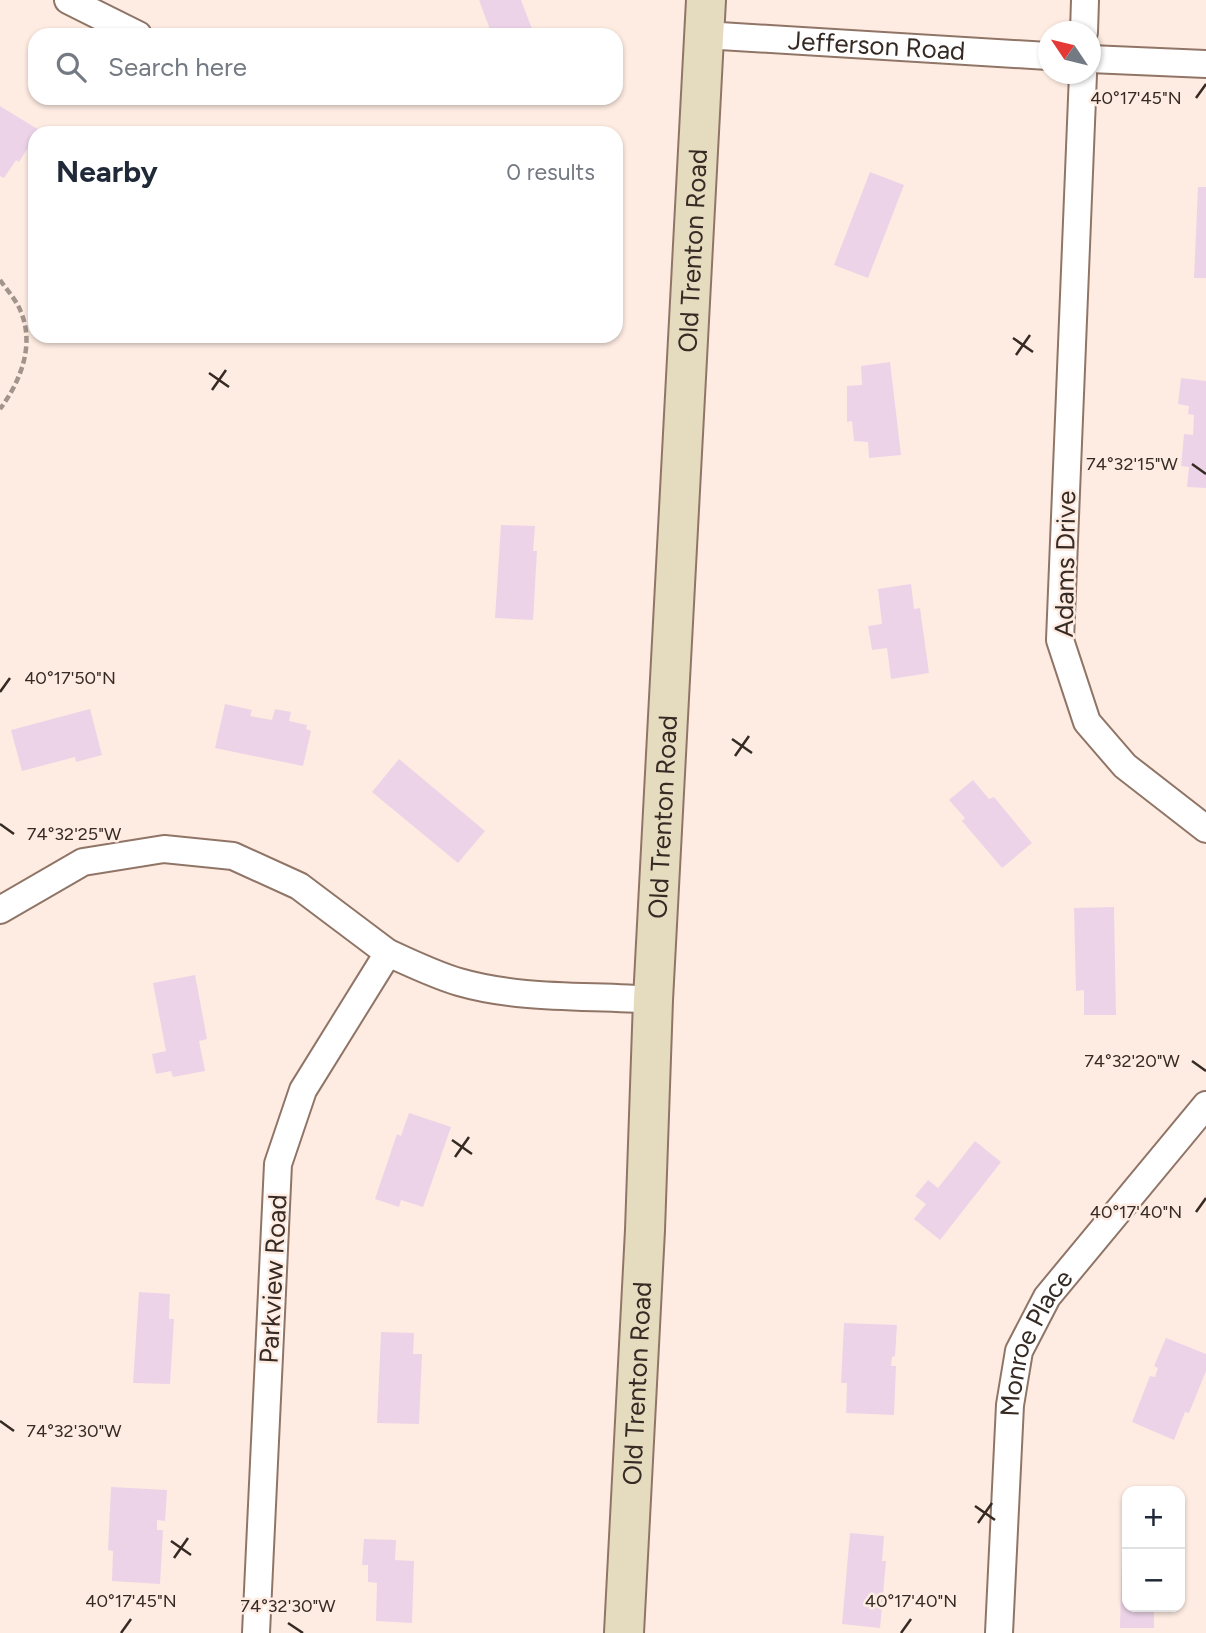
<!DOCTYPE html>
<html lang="en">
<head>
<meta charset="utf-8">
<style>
  body { margin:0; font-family:Figtree,sans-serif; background:#f6f6f7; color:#1f2937 }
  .controls { position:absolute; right:21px; bottom:21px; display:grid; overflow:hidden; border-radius:14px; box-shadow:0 2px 5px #0004 }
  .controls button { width:63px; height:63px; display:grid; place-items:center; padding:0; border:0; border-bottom:2px solid #e0e1e3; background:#fff; color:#1f2937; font:35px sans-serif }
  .compass { position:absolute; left:1038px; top:21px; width:63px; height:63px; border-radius:50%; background:#fff; box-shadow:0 2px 5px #0004; rotate:305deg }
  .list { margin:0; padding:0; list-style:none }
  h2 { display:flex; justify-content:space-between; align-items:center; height:91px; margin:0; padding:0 28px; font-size:30px }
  h2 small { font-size:23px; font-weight:400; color:#747a83 }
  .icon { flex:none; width:38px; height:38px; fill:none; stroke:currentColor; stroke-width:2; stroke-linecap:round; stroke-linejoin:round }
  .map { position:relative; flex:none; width:1206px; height:1633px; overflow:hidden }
  .search { position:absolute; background:#fff; box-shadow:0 2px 5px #0004; left:28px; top:28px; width:595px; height:77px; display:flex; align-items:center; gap:18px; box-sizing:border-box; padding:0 24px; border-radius:21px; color:#747a83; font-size:26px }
  .panel { position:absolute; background:#fff; box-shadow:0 2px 5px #0004; left:28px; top:126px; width:595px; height:217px; border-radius:21px }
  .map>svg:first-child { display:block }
  .building { fill:#edd3e8 }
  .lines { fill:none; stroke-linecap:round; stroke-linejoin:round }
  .street-casing { stroke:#907567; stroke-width:30 }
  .secondary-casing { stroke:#907567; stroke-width:42 }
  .path { stroke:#a2938b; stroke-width:4.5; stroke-dasharray:7 3.5; stroke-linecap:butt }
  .street { stroke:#fff; stroke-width:26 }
  .secondary { stroke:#e5dbbe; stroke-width:38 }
  .ticks { fill:none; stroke:#352a24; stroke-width:2.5 }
  .labels { text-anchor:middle; stroke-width:5; stroke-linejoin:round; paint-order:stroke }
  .street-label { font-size:26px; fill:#352a24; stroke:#feece2 }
  .ticks-label { font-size:18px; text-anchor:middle; fill:#352a24; stroke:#feece2; stroke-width:5; stroke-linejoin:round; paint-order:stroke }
</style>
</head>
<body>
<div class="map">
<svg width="1206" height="1633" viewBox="0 0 1206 1633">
  <rect width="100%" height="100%" fill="#feece2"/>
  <g class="building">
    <path d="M479,0H521L532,29L516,35H492Z"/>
    <path d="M0,106L39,130L19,162L16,160L4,178L0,176Z"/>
    <path d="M870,172L904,185L868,278L834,265Z"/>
    <path d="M1198,187H1206V278H1194Z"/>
    <path d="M890,362L901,455L869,458L868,442L854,441L852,421L847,422V386L862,385L861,366Z"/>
    <path d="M1181,378L1206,381V488L1187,487L1189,467L1181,466L1184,434L1193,435L1194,415L1188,414L1189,406L1178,404Z"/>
    <path d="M501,525L535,526L533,551H537L533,620L495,618Z"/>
    <path d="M911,584L914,609L920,608L929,673L891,679L887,648L872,650L868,626L882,624L878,589Z"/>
    <path d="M225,704L252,710L250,716L272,720L275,709L291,712L289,721L307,725L306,729L311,731L303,766L215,748Z"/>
    <path d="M90,709L102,755L76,762L75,757L22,771L11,730Z"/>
    <path d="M399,759L485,831L458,863L372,792Z"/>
    <path d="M973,780L989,799L994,797L1032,843L1002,868L962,821L965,818L949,800Z"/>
    <path d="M1114,907L1116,1015H1084V990L1076,991L1074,908Z"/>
    <path d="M195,975L207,1039L199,1041L205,1071L173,1077L171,1071L156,1074L152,1054L166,1051L153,983Z"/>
    <path d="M409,1113L451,1127L423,1207L401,1200L399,1207L375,1199L397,1134L401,1136Z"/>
    <path d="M975,1141L1001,1162L940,1240L914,1219L926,1204L915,1196L928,1180L938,1188Z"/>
    <path d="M139,1292L170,1294L169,1319H174L170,1384L133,1383Z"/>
    <path d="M844,1323L897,1325L895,1356L892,1357L891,1366H896L894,1415L846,1413L847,1383H841Z"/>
    <path d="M381,1332L414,1333L413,1354H422L419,1424L377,1423Z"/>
    <path d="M1166,1338L1206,1354V1371L1189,1413L1185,1412L1174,1440L1132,1422L1150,1376L1155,1377L1158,1368L1154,1366Z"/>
    <path d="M111,1487L167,1490L165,1521L157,1520V1530H163L160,1584L112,1581L113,1551L108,1550Z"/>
    <path d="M850,1533L884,1536L882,1561H886L880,1628L842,1624Z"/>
    <path d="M364,1539L396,1540L395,1560L414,1561L412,1623L376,1621L377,1583L368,1582V1565H362Z"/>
    <path d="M1122,1544L1127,1545V1607H1154V1628H1120Z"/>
  </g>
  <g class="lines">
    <defs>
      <g id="street">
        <path d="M68,0L138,35"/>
        <path d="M1084,32L1085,0"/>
        <path id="s1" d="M704,35L1048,56"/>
        <path d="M1090,59L1206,64"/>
        <path d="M1083,74L1060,640L1087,722L1125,766L1206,829"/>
        <path d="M0,910L83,862L164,849L233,856L299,886L388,953L303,1090L278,1164L256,1633"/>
        <path d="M388,953C411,963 435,975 459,982C521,1000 589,995 653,1000"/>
        <path id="s2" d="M999,1633L1010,1405L1019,1351L1047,1297L1206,1105"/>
      </g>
      <g id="secondary">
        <path id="s3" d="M624,1633L645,1230L653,1000L706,0"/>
      </g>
    </defs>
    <use href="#street" class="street-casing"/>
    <use href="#secondary" class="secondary-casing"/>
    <path class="path" d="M0,280C7,290 17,301 21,312C35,346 20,382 0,409"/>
    <use href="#street" class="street"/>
    <use href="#secondary" class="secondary"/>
  </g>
  <path class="ticks" d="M1196,98L1206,84M1013,338L1033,352M1016,355L1030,335M209,373L229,387M212,390L226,370M1192,464L1206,474M0,692L10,678M732,739L752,753M735,756L749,736M0,824L14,834M1192,1061L1206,1071M452,1140L472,1154M455,1157L469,1137M1196,1212L1206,1198M0,1421L14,1431M975,1506L995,1520M978,1523L992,1503M171,1541L191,1555M174,1558L188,1538M288,1623L303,1633M121,1633L131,1619M901,1633L911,1619"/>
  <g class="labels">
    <g class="street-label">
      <text dy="9" stroke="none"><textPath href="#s1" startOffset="173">Jefferson Road</textPath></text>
      <text dy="9" stroke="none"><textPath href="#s3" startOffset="1384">Old Trenton Road</textPath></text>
      <text transform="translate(1065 564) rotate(-89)" y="9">Adams Drive</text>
      <text dy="9" stroke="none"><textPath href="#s3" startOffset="817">Old Trenton Road</textPath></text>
      <text transform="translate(273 1279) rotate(-87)" y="9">Parkview Road</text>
      <text dy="9" stroke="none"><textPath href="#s2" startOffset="296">Monroe Place</textPath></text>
      <text dy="9" stroke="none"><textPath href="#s3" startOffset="250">Old Trenton Road</textPath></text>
    </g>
  </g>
  <g class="ticks-label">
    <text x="1136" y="104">40°17'45"N</text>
    <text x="1132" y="470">74°32'15"W</text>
    <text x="70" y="684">40°17'50"N</text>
    <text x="74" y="840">74°32'25"W</text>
    <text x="1132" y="1067">74°32'20"W</text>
    <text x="1136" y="1218">40°17'40"N</text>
    <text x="74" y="1437">74°32'30"W</text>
    <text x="131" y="1607">40°17'45"N</text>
    <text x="911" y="1607">40°17'40"N</text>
    <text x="288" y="1612">74°32'30"W</text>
  </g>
</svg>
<div class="controls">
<button>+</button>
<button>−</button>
</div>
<svg class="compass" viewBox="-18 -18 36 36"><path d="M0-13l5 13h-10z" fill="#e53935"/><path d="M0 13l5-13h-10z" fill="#747a83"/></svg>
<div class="search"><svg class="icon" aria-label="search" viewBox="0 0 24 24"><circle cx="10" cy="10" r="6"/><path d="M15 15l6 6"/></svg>Search here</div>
<section class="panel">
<h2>Nearby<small>0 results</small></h2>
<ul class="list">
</ul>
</section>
</div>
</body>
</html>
